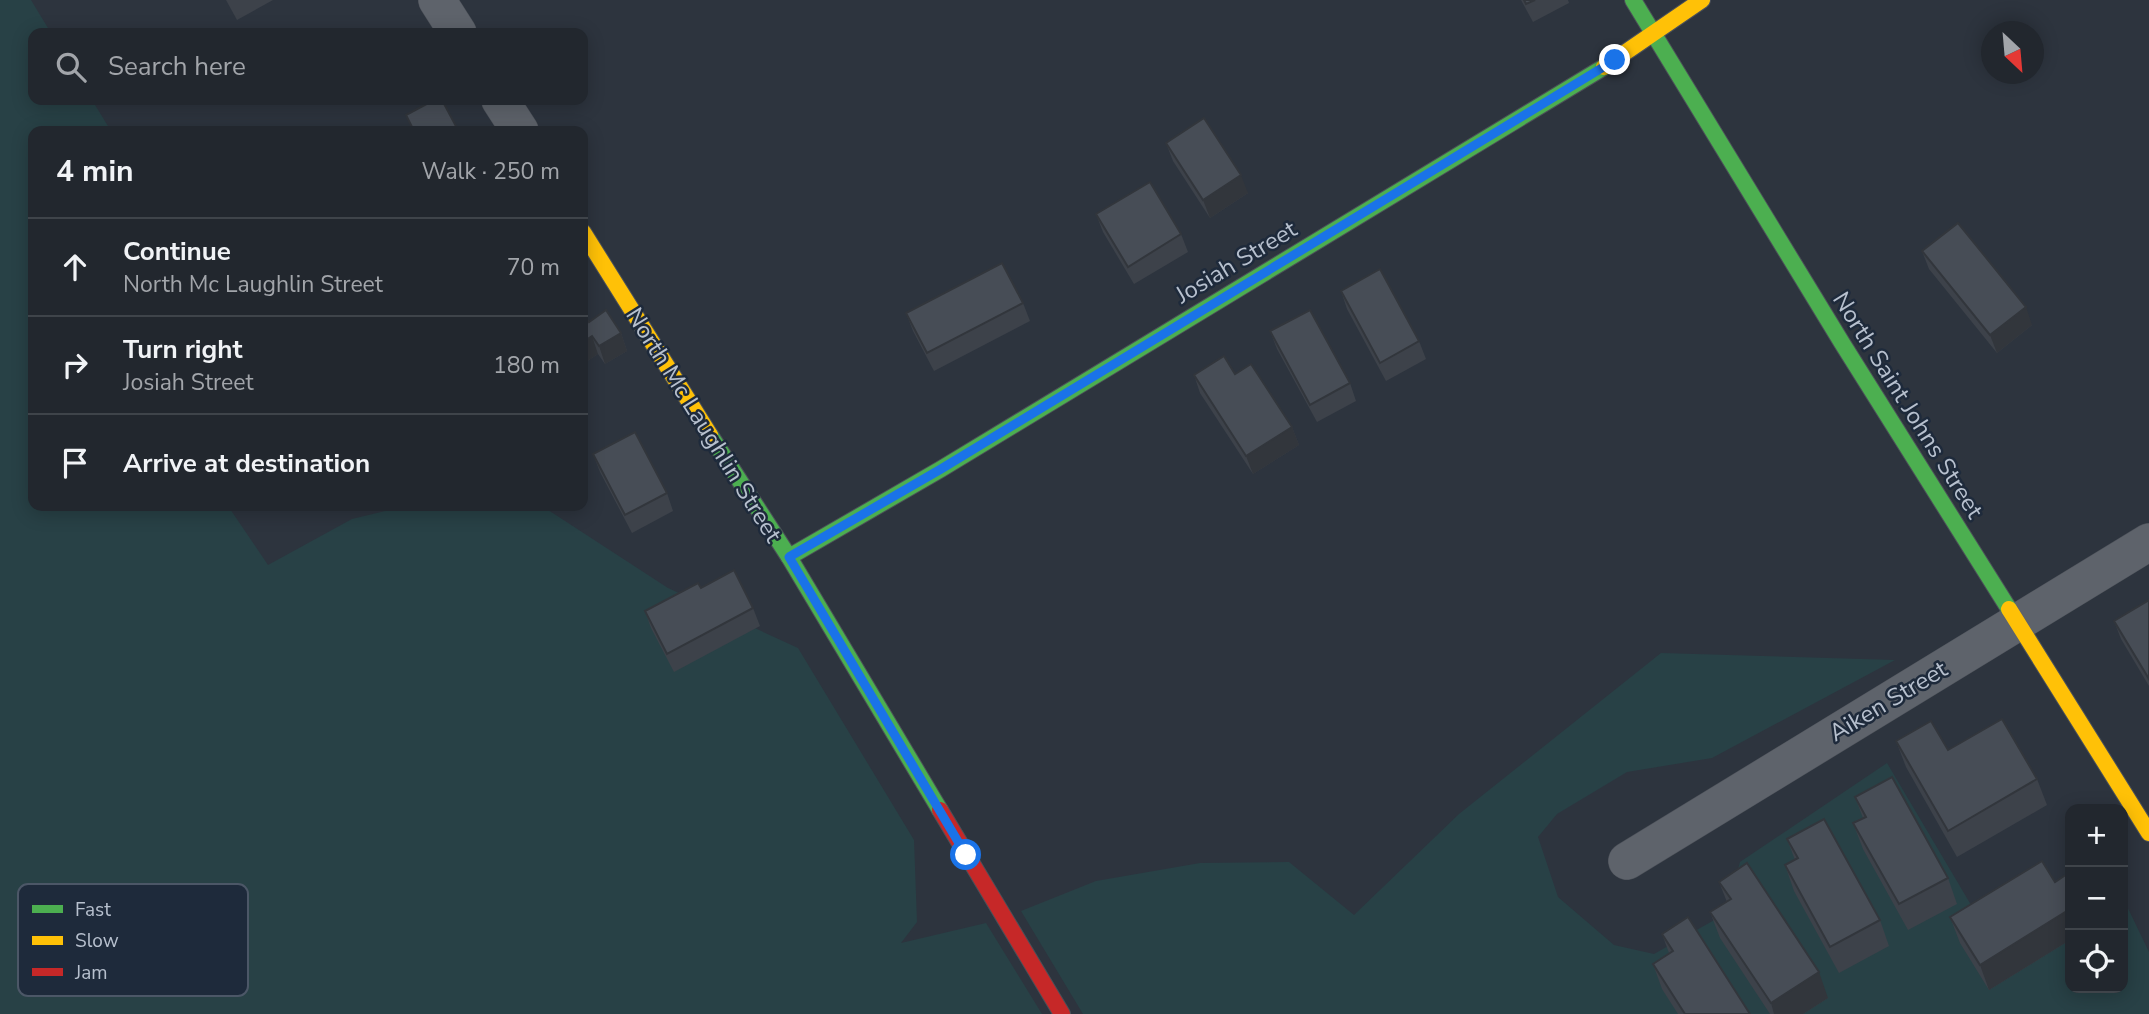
<!DOCTYPE html>
<html lang="en">
<head>
<meta charset="utf-8">
<style>
  body { margin:0; font-family:"Nunito Sans",sans-serif; background:#2e333a; color:#f1f3f6 }
  .controls { position:absolute; right:21px; bottom:21px; display:grid; overflow:hidden; border-radius:14px; box-shadow:0 4px 18px #0003 }
  .controls button { width:63px; height:63px; display:grid; place-items:center; padding:0; border:0; border-bottom:2px solid #3f444a; background:#22272e; color:#f1f3f6; font:35px sans-serif }
  .compass { position:absolute; left:1981px; top:21px; width:63px; height:63px; border-radius:50%; background:#22272e; box-shadow:0 4px 18px #0003; rotate:154deg }
  .stop { position:absolute; width:21px; height:21px; margin:-16px; border:5px solid #1a73e8; border-radius:50%; background:#fff }
  .stop.end { background:#1a73e8; border-color:#fff; box-shadow:0 2px 7px #0008 }
  .list { margin:0; padding:0; list-style:none }
  h2 { display:flex; justify-content:space-between; align-items:center; height:91px; margin:0; padding:0 28px; font-size:30px }
  h2 small { font-size:23px; font-weight:400; color:#a2a5aa }
  .list li { display:grid; grid-template-columns:46px 1fr auto; gap:21px; align-items:center; box-sizing:border-box; height:98px; padding:0 28px; border-top:2px solid #3f444a }
  .list b { display:block; font-size:26px; white-space:nowrap }
  .list p { margin:0; font-size:23px; white-space:nowrap; color:#a2a5aa }
  .list em { font-size:23px; font-style:normal; color:#a2a5aa }
  .icon { flex:none; width:38px; height:38px; fill:none; stroke:currentColor; stroke-width:2; stroke-linecap:round; stroke-linejoin:round }
  .map { position:relative; flex:none; width:2149px; height:1014px; overflow:hidden }
  .search { position:absolute; background:#22272e; box-shadow:0 4px 18px #0003; left:28px; top:28px; width:560px; height:77px; display:flex; align-items:center; gap:18px; box-sizing:border-box; padding:0 24px; border-radius:14px; color:#a2a5aa; font-size:26px }
  .panel { position:absolute; background:#22272e; box-shadow:0 4px 18px #0003; left:28px; top:126px; width:560px; height:385px; border-radius:14px }
  .map>svg:first-child { display:block }
  .green { fill:#284146 }
  .lines { fill:none; stroke-linecap:round; stroke-linejoin:round }
  .street-casing { stroke:#4b5058; stroke-width:38 }
  .fast-casing { stroke:#4b5058; stroke-width:18 }
  .slow-casing { stroke:#4b5058; stroke-width:18 }
  .jam-casing { stroke:#4b5058; stroke-width:18 }
  .street { stroke:#5e636b; stroke-width:37 }
  .fast { stroke:#4caf50; stroke-width:16 }
  .slow { stroke:#ffc107; stroke-width:16 }
  .jam { stroke:#c62828; stroke-width:16 }
  .wall { fill:#3d424a }
  .shaded-wall { fill:#32363c }
  .building { fill:#474d56; stroke:#32363c; stroke-width:2 }
  .route { stroke:#1a73e8; stroke-width:9 }
  .labels { text-anchor:middle; stroke-width:5; stroke-linejoin:round; paint-order:stroke }
  .street-label { font-size:24px; fill:#b7c0ce; stroke:#1e2a3b }
  .key { fill:#1e2a3b; stroke:#4c5767; stroke-width:2 }
  .key-label { font-size:19px; fill:#b7c0ce }
</style>
</head>
<body>
<div class="map">
<svg width="2149" height="1014" viewBox="0 0 2149 1014">
  <rect width="100%" height="100%" fill="#2d343e"/>
  <g class="green">
    <path d="M0,0H31L51,33H33V100H92L111,131H33V506H228L268,565L352,519L406,506H542L668,588L798,648L914,840L917,922L901,943L986,923L1042,1014H0Z"/>
    <path d="M1661,653L1895,660L1712,758L1627,772L1557,814L1538,837L1558,897L1614,945L1654,954L1725,914L1740,862L1887,763L1987,932L2070,888V988H2123V898L2149,952V1014H1083L1021,911L1096,881L1200,863L1289,862L1354,915L1459,814Z"/>
  </g>
  <g class="lines">
    <defs>
      <g id="street">
        <path d="M437,0L458,33"/>
        <path d="M500,100L520,131"/>
        <path d="M1627,861L2149,542"/>
      </g>
      <g id="fast">
        <path d="M1633,0L1842,343L2009,609"/>
        <path d="M710,435L789,557L940,810"/>
        <path d="M789,557L941,469L1604,67"/>
      </g>
      <g id="slow">
        <path d="M1604,67L1702,0"/>
        <path d="M583,232L710,435"/>
        <path d="M2009,609L2149,833"/>
      </g>
      <path id="jam" d="M940,810L1062,1014"/>
    </defs>
    <use href="#street" class="street-casing"/>
    <use href="#fast" class="fast-casing"/>
    <use href="#slow" class="slow-casing"/>
    <use href="#jam" class="jam-casing"/>
    <use href="#street" class="street"/>
    <use href="#fast" class="fast"/>
    <use href="#slow" class="slow"/>
    <use href="#jam" class="jam"/>
  </g>
  <g class="wall">
    <path d="M226,0H273L237,20Z"/>
    <path d="M1521,0H1568L1569,3L1533,22Z"/>
    <path d="M1166,143L1248,193L1210,218L1173,161Z"/>
    <path d="M1096,214L1181,234L1188,252L1134,284L1103,232Z"/>
    <path d="M1922,251L2032,325L1997,353L1929,269Z"/>
    <path d="M1341,291L1419,341L1426,359L1386,381L1347,309Z"/>
    <path d="M1023,303L1030,321L934,371L913,331L906,313Z"/>
    <path d="M583,313L589,322L621,333L627,351L605,364L598,354L583,364Z"/>
    <path d="M1270,331L1350,383L1356,401L1317,422L1277,349Z"/>
    <path d="M1235,374L1292,427L1299,445L1253,474L1200,393L1194,375Z"/>
    <path d="M593,454L667,493L673,511L632,533L600,472Z"/>
    <path d="M701,588L753,608L760,626L674,672L651,628L645,611Z"/>
    <path d="M2149,600V686L2121,639L2114,621Z"/>
    <path d="M1896,741L1948,750L2037,779L2047,805L1957,857L1906,767Z"/>
    <path d="M1855,797L1948,878L1957,904L1908,930L1863,849L1853,823L1863,818Z"/>
    <path d="M1787,839L1880,920L1889,946L1839,973L1794,891L1785,865L1795,860Z"/>
    <path d="M2070,872V940L1989,990L1960,943L1950,917L2055,882Z"/>
    <path d="M1719,882L1828,998L1803,1014H1770L1720,938L1710,912L1727,902Z"/>
    <path d="M1662,934L1750,1014H1678L1662,989L1653,964L1669,953Z"/>
  </g>
  <g class="shaded-wall">
    <path d="M1241,175L1248,193L1210,218L1203,200Z"/>
    <path d="M2026,307L2032,325L1997,353L1990,335Z"/>
    <path d="M621,333L627,351L605,364L599,346Z"/>
    <path d="M592,336L598,354L583,364V342Z"/>
    <path d="M1292,427L1299,445L1253,474L1246,456Z"/>
    <path d="M2070,909V940L1989,990L1980,965Z"/>
    <path d="M1819,972L1828,998L1803,1014H1774L1771,1003Z"/>
  </g>
  <g class="building">
    <path d="M1524,0H1535L1526,4Z"/>
    <path d="M434,100H442L458,130L456,131H414L406,115Z"/>
    <path d="M1204,118L1241,175L1203,200L1166,143Z"/>
    <path d="M1150,182L1181,234L1128,267L1096,214Z"/>
    <path d="M1958,223L2026,307L1990,335L1922,251Z"/>
    <path d="M1002,263L1023,303L927,353L906,313Z"/>
    <path d="M1380,269L1419,341L1380,363L1341,291Z"/>
    <path d="M606,310L621,333L599,346L592,336L583,342V313L589,322Z"/>
    <path d="M1310,310L1350,383L1310,405L1270,331Z"/>
    <path d="M1224,356L1235,374L1251,364L1292,427L1246,456L1194,375Z"/>
    <path d="M635,432L667,493L625,515L593,454Z"/>
    <path d="M734,570L753,608L667,654L645,611L698,583L701,588Z"/>
    <path d="M2149,600V679L2114,621Z"/>
    <path d="M2002,719L2037,779L1948,831L1896,741L1931,721L1948,750Z"/>
    <path d="M1892,777L1948,878L1899,904L1853,823L1866,817L1855,797Z"/>
    <path d="M1824,819L1880,920L1830,947L1785,865L1798,858L1787,839Z"/>
    <path d="M2042,861L2055,882L2070,872V909L1980,965L1950,917Z"/>
    <path d="M1747,863L1819,972L1771,1003L1710,912L1731,899L1719,882Z"/>
    <path d="M1688,917L1750,1014H1685L1653,964L1673,951L1662,934Z"/>
  </g>
  <g class="lines">
    <path class="route" d="M966,855L789,557L941,469L1615,60"/>
  </g>
  <g class="labels">
    <g class="street-label">
      <text transform="translate(1236 262) rotate(-31)" y="8">Josiah Street</text>
      <text transform="translate(1908 405) rotate(58)" y="8">North Saint Johns Street</text>
      <text transform="translate(704 425) rotate(58)" y="8">North Mc Laughlin Street</text>
      <text transform="translate(1888 701) rotate(-31)" y="8">Aiken Street</text>
    </g>
  </g>
  <rect x="18" y="884" width="230" height="112" rx="10" class="key"/>
  <rect x="32" y="905" width="31" height="8" fill="#4caf50"/>
  <rect x="32" y="936" width="31" height="9" fill="#ffc107"/>
  <rect x="32" y="968" width="31" height="8" fill="#c62828"/>
  <g class="key-label">
    <text x="75" y="916">Fast</text>
    <text x="75" y="947">Slow</text>
    <text x="75" y="979">Jam</text>
  </g>
</svg>
<div class="controls">
<button>+</button>
<button>−</button>
<button><svg class="icon" aria-label="locate" viewBox="0 0 24 24"><circle cx="12" cy="12" r="6"/><path d="M12 2v4M12 18v4M2 12h4M18 12h4"/></svg></button>
</div>
<svg class="compass" viewBox="-18 -18 36 36"><path d="M0-13l5 13h-10z" fill="#e53935"/><path d="M0 13l5-13h-10z" fill="#a2a5aa"/></svg>
<div class="stop" style="left:966px;top:855px"></div>
<div class="stop end" style="left:1615px;top:60px"></div>
<div class="search"><svg class="icon" aria-label="search" viewBox="0 0 24 24"><circle cx="10" cy="10" r="6"/><path d="M15 15l6 6"/></svg>Search here</div>
<section class="panel">
<h2>4 min<small>Walk · 250 m</small></h2>
<ul class="list">
<li><svg class="icon" aria-label="ahead" viewBox="0 0 24 24"><path d="M12 20V5M6 11l6-6 6 6"/></svg><div><b>Continue</b><p>North Mc Laughlin Street</p></div><em>70 m</em></li>
<li><svg class="icon" aria-label="right" viewBox="0 0 24 24"><path d="M7 20v-9h11M14 6l5 5-5 5"/></svg><div><b>Turn right</b><p>Josiah Street</p></div><em>180 m</em></li>
<li><svg class="icon" aria-label="arrive" viewBox="0 0 24 24"><path d="M6 21V4h12l-3 4 3 4H6"/></svg><div><b>Arrive at destination</b></div></li>
</ul>
</section>
</div>
</body>
</html>
